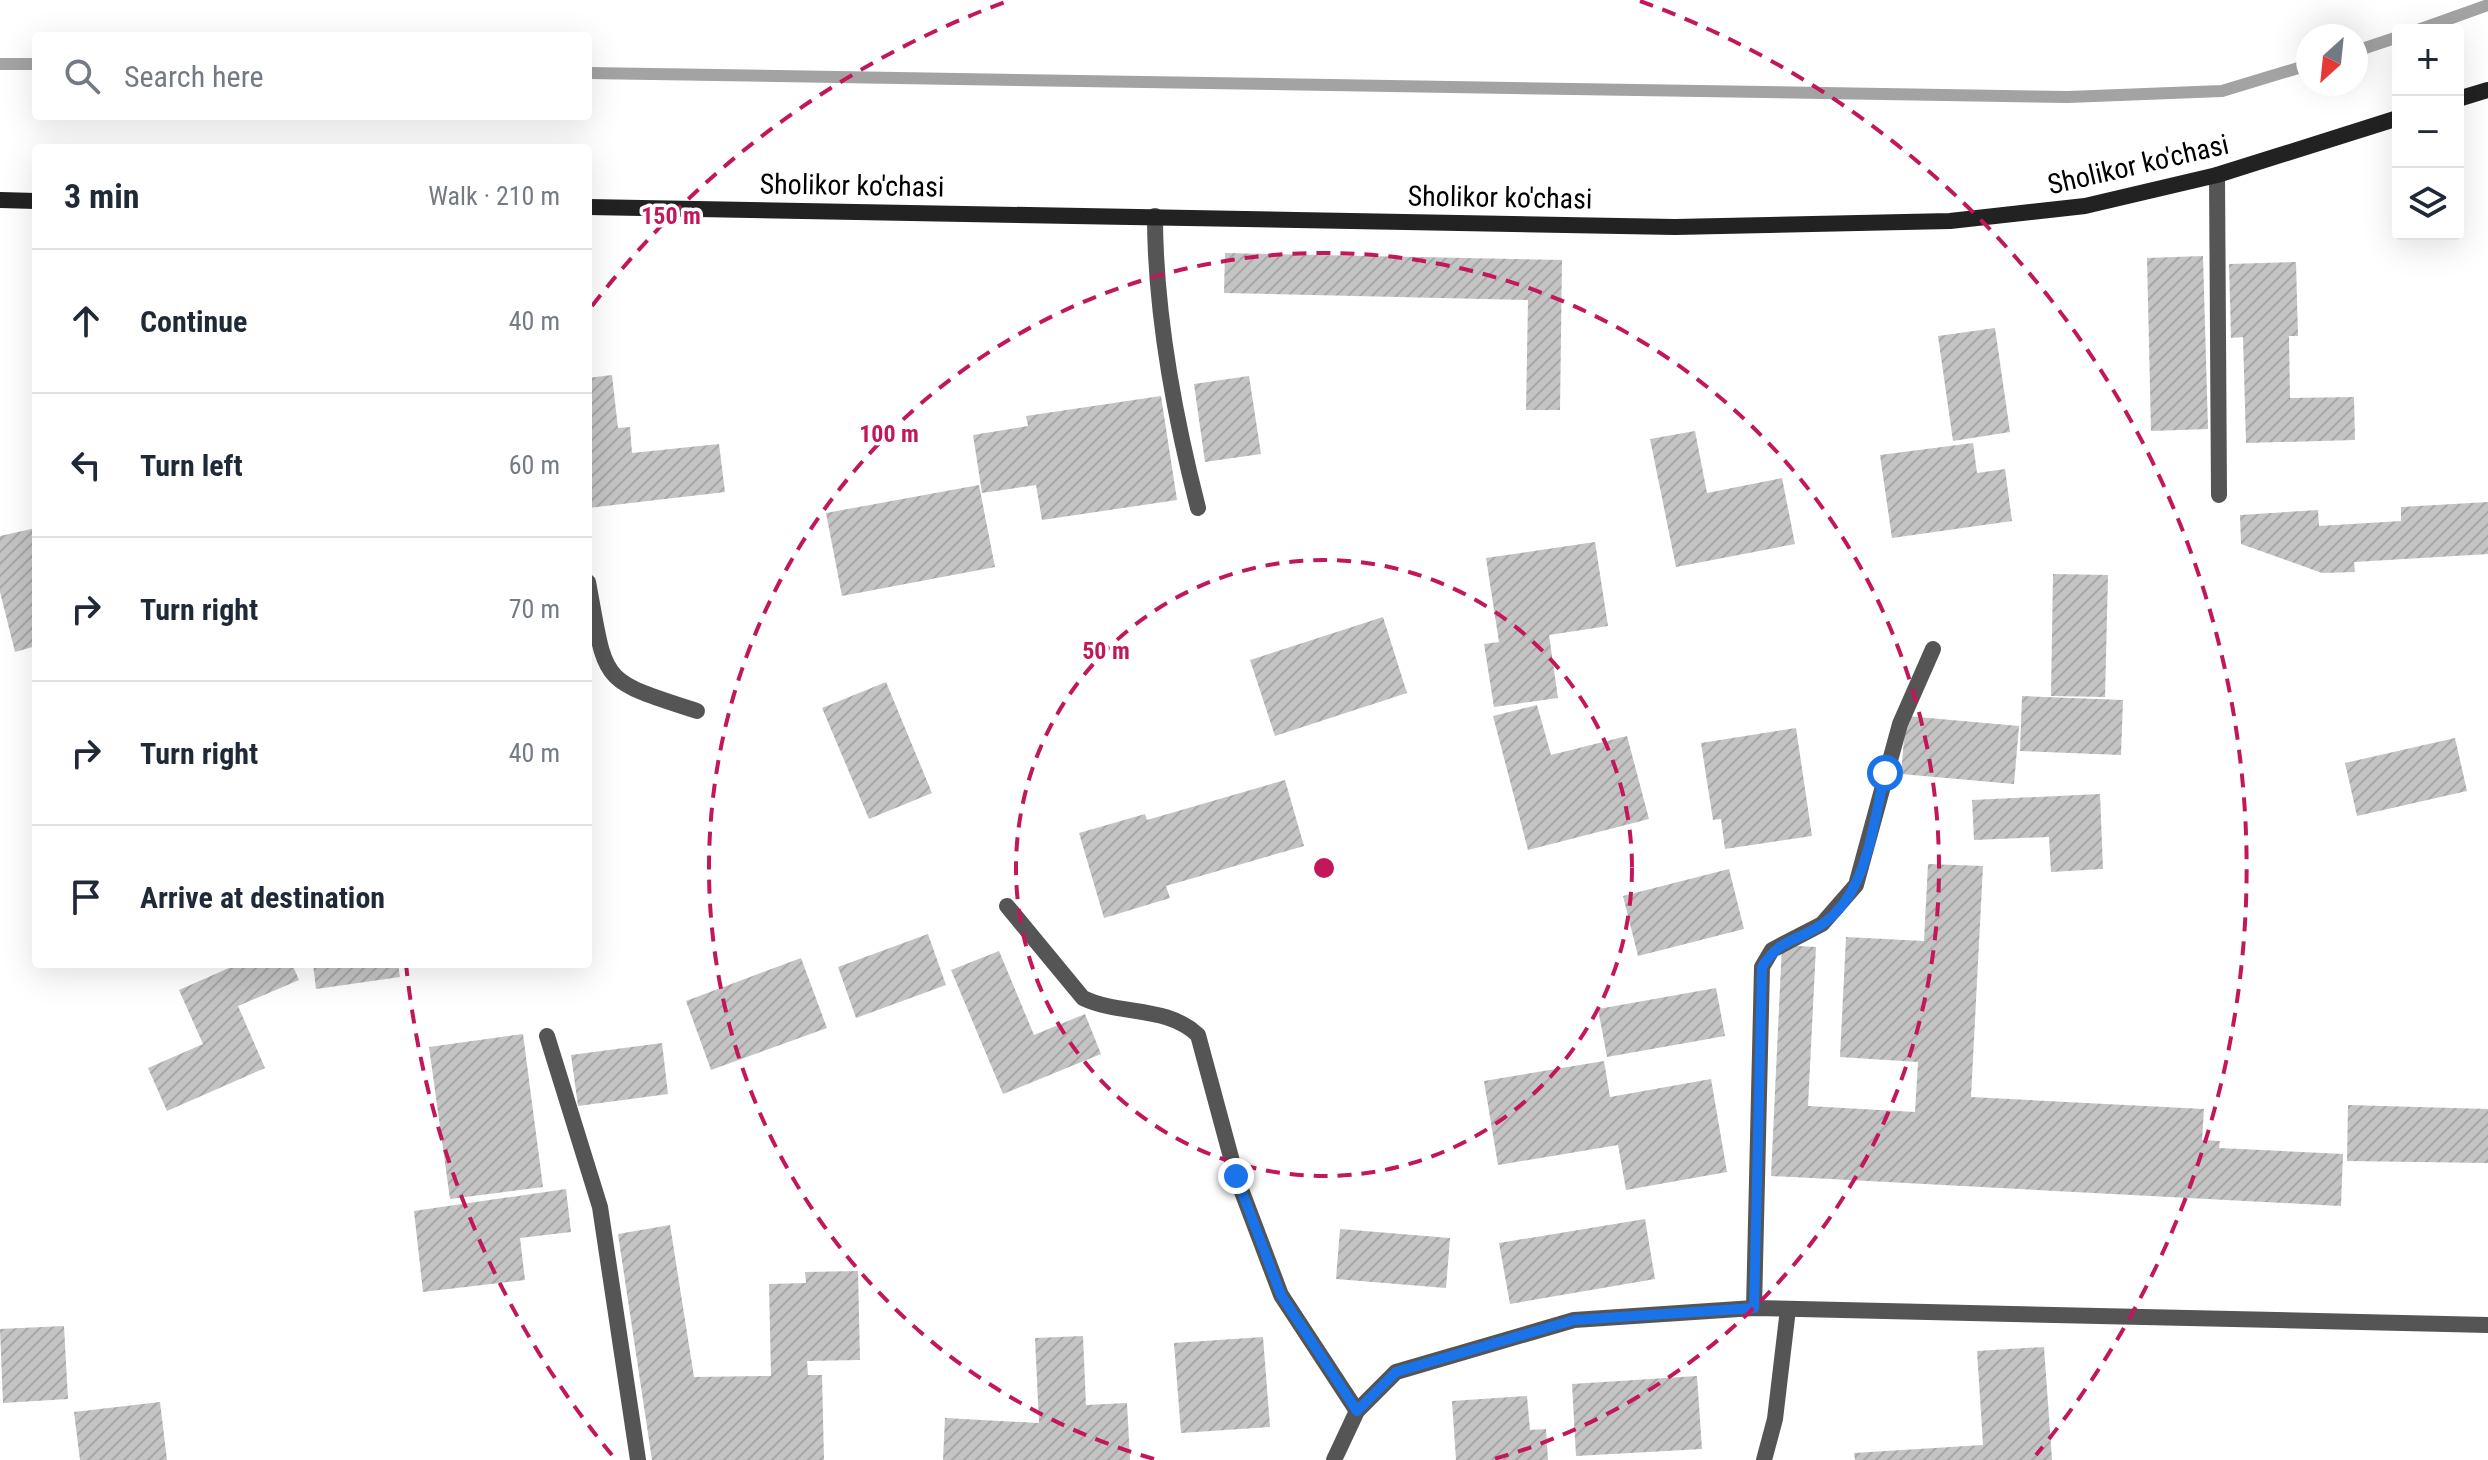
<!DOCTYPE html>
<html lang="en">
<head>
<meta charset="utf-8">
<style>
  body { margin:0; font-family:"Roboto Condensed",sans-serif; background:#f2f2f3; color:#1f2937 }
  .controls { position:absolute; right:24px; top:24px; display:grid; overflow:hidden; border-radius:8px; box-shadow:0 8px 32px #0002 }
  .controls button { width:72px; height:72px; display:grid; place-items:center; padding:0; border:0; border-bottom:2px solid #e0e1e3; background:#fff; color:#1f2937; font:40px sans-serif }
  .compass { position:absolute; left:2296px; top:24px; width:72px; height:72px; border-radius:50%; background:#fff; box-shadow:0 8px 32px #0002; rotate:207deg }
  .stop { position:absolute; width:24px; height:24px; margin:-18px; border:6px solid #1a73e8; border-radius:50%; background:#fff }
  .stop.end { background:#1a73e8; border-color:#fff; box-shadow:0 2px 8px #0008 }
  .list { margin:0; padding:0; list-style:none }
  h2 { display:flex; justify-content:space-between; align-items:center; height:104px; margin:0; padding:0 32px; font-size:34px }
  h2 small { font-size:26px; font-weight:400; color:#747a83 }
  .list li { display:grid; grid-template-columns:52px 1fr auto; gap:24px; align-items:center; box-sizing:border-box; height:144px; padding:0 32px; border-top:2px solid #e0e1e3 }
  .list b { display:block; font-size:30px; white-space:nowrap }
  .list em { font-size:26px; font-style:normal; color:#747a83 }
  .icon { flex:none; width:44px; height:44px; fill:none; stroke:currentColor; stroke-width:2; stroke-linecap:round; stroke-linejoin:round }
  .map { position:relative; flex:none; width:2488px; height:1460px; overflow:hidden }
  .search { position:absolute; background:#fff; box-shadow:0 8px 32px #0002; left:32px; top:32px; width:560px; height:88px; display:flex; align-items:center; gap:20px; box-sizing:border-box; padding:0 28px; border-radius:8px; color:#747a83; font-size:30px }
  .panel { position:absolute; background:#fff; box-shadow:0 8px 32px #0002; left:32px; top:144px; width:560px; height:824px; border-radius:8px }
  .map>svg:first-child { display:block }
  .lines { fill:none; stroke-linecap:round; stroke-linejoin:round }
  .stream { stroke:#a3a3a3; stroke-width:12 }
  .building { fill:url(#building-hatch) }
  .lane { stroke:#555; stroke-width:16 }
  .street { stroke:#555; stroke-width:16 }
  .secondary { stroke:#222; stroke-width:16 }
  .route { stroke:#1a73e8; stroke-width:10 }
  .ring { fill:none; stroke:#c2185b; stroke-width:4; stroke-dasharray:14 10 }
  .labels { text-anchor:middle; stroke-width:7; stroke-linejoin:round; paint-order:stroke }
  .street-label { font-size:28px; fill:#000; stroke:#fff }
  .centre { fill:#c2185b; stroke:#fff; stroke-width:4 }
  .ring-label { font-size:24px; text-anchor:middle; font-weight:bold; fill:#c2185b; stroke:#fff; stroke-width:7; stroke-linejoin:round; paint-order:stroke }
</style>
</head>
<body>
<div class="map">
<svg width="2488" height="1460" viewBox="0 0 2488 1460">
  <defs>
    <pattern id="building-hatch" width="6" height="6" patternUnits="userSpaceOnUse" patternTransform="scale(2)"><rect width="6" height="6" fill="#c4c4c4"/><path d="M-1 1l2-2M0 6l6-6M5 7l2-2" fill="none" stroke="#a7a7a7"/></pattern>
  </defs>
  <rect width="100%" height="100%" fill="#fff"/>
  <g class="lines">
    <g class="stream">
      <path d="M2418,30L2488,5"/>
      <path d="M2356,51L2398,37"/>
      <path d="M0,64H36"/>
      <path d="M588,73L2068,97L2222,91L2308,65"/>
    </g>
  </g>
  <g class="building">
    <path d="M1225,253L1562,260L1560,410H1526L1528,300L1224,293Z"/>
    <path d="M2203,256L2208,429L2151,431L2147,258Z"/>
    <path d="M2296,262L2298,336H2289L2290,398L2354,397L2355,440L2246,443L2243,337L2231,338L2229,264Z"/>
    <path d="M1995,328L2010,432L1953,441L1938,336Z"/>
    <path d="M612,375L618,428L630,427L632,453L719,444L725,492L588,508V378Z"/>
    <path d="M1249,376L1261,454L1205,462L1194,384Z"/>
    <path d="M1161,396L1177,500L1042,520L1036,485L982,493L973,435L1028,426L1026,416Z"/>
    <path d="M1695,431L1707,493L1782,478L1795,544L1676,567L1650,439Z"/>
    <path d="M1973,443L1977,473L2005,469L2012,521L1892,538L1880,455Z"/>
    <path d="M979,485L995,567L842,596L826,513Z"/>
    <path d="M2488,502V554L2354,562L2355,572L2322,573L2241,544L2240,515L2318,510L2319,526L2401,521V507Z"/>
    <path d="M36,528V646L15,652L0,592V536Z"/>
    <path d="M1595,542L1608,626L1549,635L1558,698L1494,707L1484,644L1499,642L1486,558Z"/>
    <path d="M2053,574L2108,575L2105,697L2051,696Z"/>
    <path d="M1383,617L1407,693L1275,736L1250,660Z"/>
    <path d="M886,682L932,793L869,819L822,708Z"/>
    <path d="M2022,696L2123,700L2121,755L2020,751Z"/>
    <path d="M1537,705L1551,755L1627,736L1649,819L1528,850L1493,716Z"/>
    <path d="M1906,716L2019,726L2014,784L1901,774Z"/>
    <path d="M1796,728L1812,836L1725,849L1721,819L1713,820L1701,743Z"/>
    <path d="M2455,738L2467,791L2357,816L2345,763Z"/>
    <path d="M1285,780L1304,846L1166,886L1170,898L1104,918L1079,833L1145,814L1147,820Z"/>
    <path d="M2100,794L2103,869L2051,872L2049,837L1974,840L1972,800Z"/>
    <path d="M1928,864L1983,866L1971,1097L2204,1109L2202,1140L2220,1141L2219,1148L2343,1154L2341,1206L1771,1176L1782,945L1816,947L1808,1106L1915,1112L1918,1062L1840,1057L1846,937L1924,941Z"/>
    <path d="M1729,869L1744,929L1638,956L1623,896Z"/>
    <path d="M928,934L946,985L856,1018L838,967Z"/>
    <path d="M999,951L1034,1035L1085,1014L1101,1054L1003,1094L951,970Z"/>
    <path d="M801,958L827,1028L711,1070L686,1001Z"/>
    <path d="M238,964H292L299,980L238,1006L265,1068L167,1111L148,1068L203,1044L179,990Z"/>
    <path d="M313,964H398L400,977L316,989Z"/>
    <path d="M1716,988L1725,1036L1607,1057L1598,1009Z"/>
    <path d="M523,1034L543,1187L450,1199L429,1047Z"/>
    <path d="M662,1043L668,1094L578,1106L571,1055Z"/>
    <path d="M1604,1061L1610,1097L1711,1079L1727,1172L1626,1190L1618,1145L1498,1165L1484,1081Z"/>
    <path d="M2348,1105L2488,1109V1163L2347,1161Z"/>
    <path d="M566,1189L571,1232L520,1238L525,1280L423,1292L414,1211Z"/>
    <path d="M1645,1219L1655,1279L1510,1304L1499,1243Z"/>
    <path d="M670,1225L694,1377L771,1376L769,1284L806,1283L805,1272L858,1271L860,1360L807,1361L808,1375H822L824,1460H652L618,1234Z"/>
    <path d="M1340,1229L1450,1238L1446,1288L1336,1279Z"/>
    <path d="M64,1326L68,1399L3,1403L0,1329Z"/>
    <path d="M1083,1336L1086,1405L1127,1403L1130,1460H943L945,1418L1039,1423L1035,1338Z"/>
    <path d="M1263,1337L1270,1427L1181,1433L1174,1343Z"/>
    <path d="M2044,1347L2052,1460H1855L1854,1453L1983,1445L1977,1351Z"/>
    <path d="M1697,1376L1702,1449L1576,1456L1572,1384Z"/>
    <path d="M1527,1396L1530,1430L1546,1429L1548,1460H1456L1452,1401Z"/>
    <path d="M160,1402L167,1460H80L74,1412Z"/>
  </g>
  <g class="lines">
    <g class="lane">
      <path d="M2217,175L2219,495"/>
      <path d="M1155,216C1155,314 1174,414 1198,508"/>
      <path d="M588,582C607,683 597,679 697,711"/>
      <path d="M1007,906L1083,998C1121,1016 1166,1005 1198,1035L1236,1176L1281,1295L1357,1411"/>
    </g>
    <g class="street">
      <path d="M547,1036L600,1207L638,1460"/>
      <path d="M1754,1308L1762,967L1772,950L1822,924L1856,885L1900,724L1933,649"/>
      <path d="M1334,1460L1357,1411L1396,1372L1574,1320L1754,1308L2488,1325"/>
      <path d="M1764,1460L1775,1419L1788,1309"/>
    </g>
    <g class="secondary">
      <path d="M2458,99L2488,90"/>
      <path d="M0,200L36,201"/>
      <path d="M588,207L1675,227L1950,221L2085,206L2217,175L2398,118"/>
    </g>
  </g>
  <g class="lines">
    <path class="route" d="M1236,1176L1281,1295L1357,1411L1396,1372L1574,1320L1754,1308L1762,967C1780,938 1796,942 1821,925C1868,894 1873,823 1885,773"/>
  </g>
  <g class="ring">
    <circle cx="1324" cy="868" r="308"/>
    <path d="M1154 1459A615 615 0 1 1 1494 1459"/>
    <path d="M612 1455A923 923 0 0 1 406 964M592 306A923 923 0 0 1 1008 1M1640 1A923 923 0 0 1 2036 1455"/>
  </g>
  <g class="labels">
    <g class="street-label">
      <text transform="translate(2138 164) rotate(-13)" y="10">Sholikor ko'chasi</text>
      <text transform="translate(852 185) rotate(1)" y="10">Sholikor ko'chasi</text>
      <text transform="translate(1500 197) rotate(1)" y="10">Sholikor ko'chasi</text>
    </g>
  </g>
  <circle cx="1324" cy="868" r="12" class="centre"/>
  <g class="ring-label">
    <text x="671" y="224">150 m</text>
    <text x="889" y="442">100 m</text>
    <text x="1106" y="659">50 m</text>
  </g>
</svg>
<div class="controls">
<button>+</button>
<button>−</button>
<button><svg class="icon" aria-label="layers" viewBox="0 0 24 24"><path d="M12 4l9 5-9 5-9-5zM3 14l9 5 9-5"/></svg></button>
</div>
<svg class="compass" viewBox="-18 -18 36 36"><path d="M0-13l5 13h-10z" fill="#e53935"/><path d="M0 13l5-13h-10z" fill="#747a83"/></svg>
<div class="stop" style="left:1885px;top:773px"></div>
<div class="stop end" style="left:1236px;top:1176px"></div>
<div class="search"><svg class="icon" aria-label="search" viewBox="0 0 24 24"><circle cx="10" cy="10" r="6"/><path d="M15 15l6 6"/></svg>Search here</div>
<section class="panel">
<h2>3 min<small>Walk · 210 m</small></h2>
<ul class="list">
<li><svg class="icon" aria-label="ahead" viewBox="0 0 24 24"><path d="M12 20V5M6 11l6-6 6 6"/></svg><div><b>Continue</b></div><em>40 m</em></li>
<li><svg class="icon" aria-label="left" viewBox="0 0 24 24"><path d="M17 20v-9H6M10 6l-5 5 5 5"/></svg><div><b>Turn left</b></div><em>60 m</em></li>
<li><svg class="icon" aria-label="right" viewBox="0 0 24 24"><path d="M7 20v-9h11M14 6l5 5-5 5"/></svg><div><b>Turn right</b></div><em>70 m</em></li>
<li><svg class="icon" aria-label="right" viewBox="0 0 24 24"><path d="M7 20v-9h11M14 6l5 5-5 5"/></svg><div><b>Turn right</b></div><em>40 m</em></li>
<li><svg class="icon" aria-label="arrive" viewBox="0 0 24 24"><path d="M6 21V4h12l-3 4 3 4H6"/></svg><div><b>Arrive at destination</b></div></li>
</ul>
</section>
</div>
</body>
</html>
